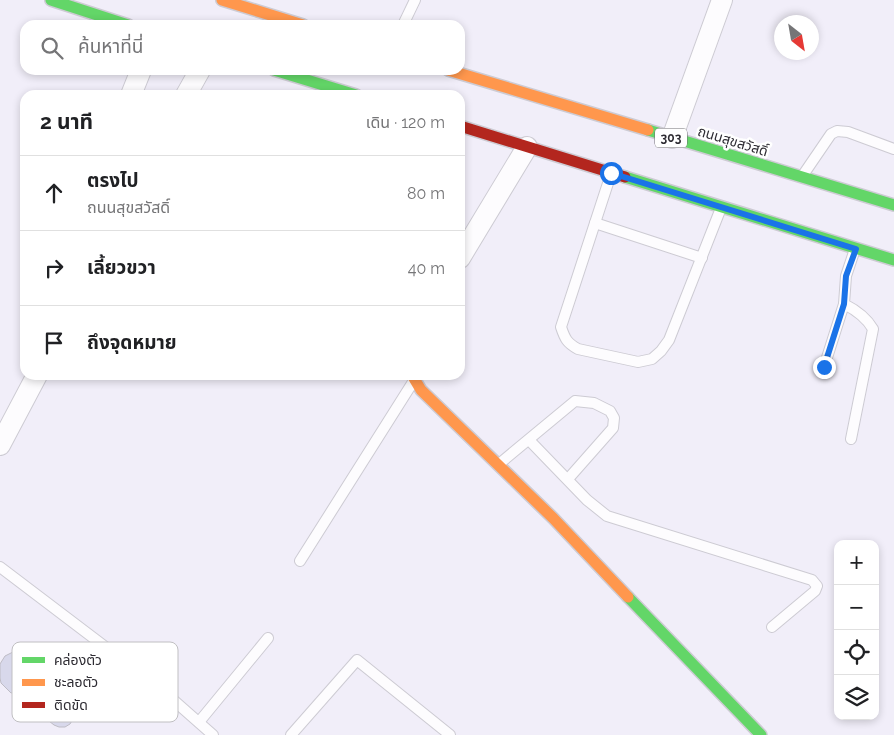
<!DOCTYPE html>
<html lang="th">
<head>
<meta charset="utf-8">
<style>
  body { margin:0; font-family:Raleway,"Noto Sans Thai",sans-serif; background:#f6f6f6; color:#202124 }
  .controls { position:absolute; right:15px; bottom:15px; display:grid; overflow:hidden; border-radius:10px; box-shadow:0 2px 8px #0003 }
  .controls button { width:45px; height:45px; display:grid; place-items:center; padding:0; border:0; border-bottom:1px solid #e0e0e0; background:#fff; color:#202124; font:25px sans-serif }
  .compass { position:absolute; left:774px; top:15px; width:45px; height:45px; border-radius:50%; background:#fff; box-shadow:0 2px 8px #0003; rotate:149deg }
  .stop { position:absolute; width:15px; height:15px; margin:-11px; border:4px solid #1a73e8; border-radius:50%; background:#fff }
  .stop.end { background:#1a73e8; border-color:#fff; box-shadow:0 1px 5px #0008 }
  .list { margin:0; padding:0; list-style:none }
  h2 { display:flex; justify-content:space-between; align-items:center; height:65px; margin:0; padding:0 20px; font-size:21px }
  h2 small { font-size:16px; font-weight:400; color:#757577 }
  .list li { display:grid; grid-template-columns:32px 1fr auto; gap:15px; align-items:center; box-sizing:border-box; height:75px; padding:0 20px; border-top:1px solid #e0e0e0 }
  .list b { display:block; font-size:19px; white-space:nowrap }
  .list p { margin:0; font-size:16px; white-space:nowrap; color:#757577 }
  .list em { font-size:16px; font-style:normal; color:#757577 }
  .icon { flex:none; width:28px; height:28px; fill:none; stroke:currentColor; stroke-width:2; stroke-linecap:round; stroke-linejoin:round }
  .map { position:relative; flex:none; width:894px; height:735px; overflow:hidden }
  .search { position:absolute; background:#fff; box-shadow:0 2px 8px #0003; left:20px; top:20px; width:445px; height:55px; display:flex; align-items:center; gap:12px; box-sizing:border-box; padding:0 18px; border-radius:15px; color:#757577; font-size:19px }
  .panel { position:absolute; background:#fff; box-shadow:0 2px 8px #0003; left:20px; top:90px; width:445px; height:290px; border-radius:15px }
  .map>svg:first-child { display:block }
  .building { fill:#d8d8eb; stroke:#bebcc5 }
  .lines { fill:none; stroke-linecap:round; stroke-linejoin:round }
  .lane-casing { stroke:#cdcbd3; stroke-width:12 }
  .street-casing { stroke:#cdcbd3; stroke-width:22 }
  .fast-casing { stroke:#cdcbd3; stroke-width:14 }
  .slow-casing { stroke:#cdcbd3; stroke-width:14 }
  .jam-casing { stroke:#cdcbd3; stroke-width:14 }
  .lane { stroke:#fdfcfe; stroke-width:10 }
  .street { stroke:#fdfcfe; stroke-width:20 }
  .fast { stroke:#63d668; stroke-width:11 }
  .slow { stroke:#ff974d; stroke-width:11 }
  .jam { stroke:#b3261e; stroke-width:11 }
  .route { stroke:#1a73e8; stroke-width:6 }
  .labels { text-anchor:middle; stroke-width:5; stroke-linejoin:round; paint-order:stroke }
  .shield { fill:#fff; stroke:#6c6b70; stroke-width:1 }
  .shield-label { font-size:12px; font-weight:bold; fill:#2d2b32 }
  .street-label { font-size:14px; fill:#2d2b32; stroke:#fff }
  .key { fill:#fff; stroke:#c0bfc2; stroke-width:1 }
  .key-label { font-size:14px; fill:#2d2b32 }
</style>
</head>
<body>
<div class="map">
<svg width="894" height="735" viewBox="0 0 894 735">
  <rect width="100%" height="100%" fill="#f1eef9"/>
  <g class="building">
    <path d="M22,650L31,654L38,661L40,669L39,679L34,687L26,691L11,693L1,683L0,678V664L5,656L13,652Z"/>
    <path d="M63,701L68,703L72,707L74,713L73,719L70,724L65,727H59L54,725L49,721L47,715L50,702Z"/>
  </g>
  <g class="lines">
    <defs>
      <g id="lane">
        <path d="M403,25L415,0"/>
        <path d="M611,174L561,327C565,339 567,343 578,349L638,362L652,359L661,351L669,340L721,208"/>
        <path d="M803,175L831,134L837,131L848,132L894,149"/>
        <path d="M595,223L702,258"/>
        <path d="M824,367L844,304"/>
        <path d="M851,439L873,329C866,317 856,310 844,304L846,276L855,249"/>
        <path d="M529,440L587,500L607,516L812,580L817,586L815,591L772,627"/>
        <path d="M499,464L575,401L594,403L610,411L614,418L613,428L568,479"/>
        <path d="M300,561L413,382"/>
        <path d="M0,567L162,690L213,735"/>
        <path d="M199,722L268,638"/>
        <path d="M291,735L357,660L450,735"/>
      </g>
      <g id="street">
        <path d="M131,95L141,70"/>
        <path d="M186,95L200,70"/>
        <path d="M672,138L722,0"/>
        <path d="M460,258L527,147"/>
        <path d="M0,445L37,375"/>
      </g>
      <g id="fast">
        <path d="M51,0L128,25"/>
        <path d="M274,70L356,95"/>
        <path d="M648,130L894,205"/>
        <path d="M625,177L894,260"/>
        <path d="M628,597L761,735"/>
      </g>
      <g id="slow">
        <path d="M222,0L303,25"/>
        <path d="M448,70L648,130"/>
        <path d="M412,375L421,390L553,518L628,597"/>
      </g>
      <path id="jam" d="M460,126L625,177"/>
    </defs>
    <use href="#lane" class="lane-casing"/>
    <use href="#street" class="street-casing"/>
    <use href="#fast" class="fast-casing"/>
    <use href="#slow" class="slow-casing"/>
    <use href="#jam" class="jam-casing"/>
    <use href="#lane" class="lane"/>
    <use href="#street" class="street"/>
    <use href="#fast" class="fast"/>
    <use href="#slow" class="slow"/>
    <use href="#jam" class="jam"/>
  </g>
  <g class="lines">
    <path class="route" d="M611,173L856,249L846,276L844,304L824,367"/>
  </g>
  <g class="labels">
    <rect class="shield" x="655" y="128.5" width="32" height="19" rx="4"/>
    <g class="shield-label">
      <text x="671" y="142">303</text>
    </g>
    <g class="street-label">
      <text transform="translate(733 141) rotate(17)" y="5">ถนนสุขสวัสดิ์</text>
    </g>
  </g>
  <rect x="12" y="642" width="166" height="80" rx="8" class="key"/>
  <rect x="22" y="657" width="23" height="6" fill="#63d668"/>
  <rect x="22" y="679" width="23" height="7" fill="#ff974d"/>
  <rect x="22" y="702" width="23" height="6" fill="#b3261e"/>
  <g class="key-label">
    <text x="54" y="665">คล่องตัว</text>
    <text x="54" y="687">ชะลอตัว</text>
    <text x="54" y="710">ติดขัด</text>
  </g>
</svg>
<div class="controls">
<button>+</button>
<button>−</button>
<button><svg class="icon" aria-label="locate" viewBox="0 0 24 24"><circle cx="12" cy="12" r="6"/><path d="M12 2v4M12 18v4M2 12h4M18 12h4"/></svg></button>
<button><svg class="icon" aria-label="layers" viewBox="0 0 24 24"><path d="M12 4l9 5-9 5-9-5zM3 14l9 5 9-5"/></svg></button>
</div>
<svg class="compass" viewBox="-18 -18 36 36"><path d="M0-13l5 13h-10z" fill="#e53935"/><path d="M0 13l5-13h-10z" fill="#757577"/></svg>
<div class="stop" style="left:611px;top:173px"></div>
<div class="stop end" style="left:824px;top:367px"></div>
<div class="search"><svg class="icon" aria-label="search" viewBox="0 0 24 24"><circle cx="10" cy="10" r="6"/><path d="M15 15l6 6"/></svg>ค้นหาที่นี่</div>
<section class="panel">
<h2>2 นาที<small>เดิน · 120 m</small></h2>
<ul class="list">
<li><svg class="icon" aria-label="ahead" viewBox="0 0 24 24"><path d="M12 20V5M6 11l6-6 6 6"/></svg><div><b>ตรงไป</b><p>ถนนสุขสวัสดิ์</p></div><em>80 m</em></li>
<li><svg class="icon" aria-label="right" viewBox="0 0 24 24"><path d="M7 20v-9h11M14 6l5 5-5 5"/></svg><div><b>เลี้ยวขวา</b></div><em>40 m</em></li>
<li><svg class="icon" aria-label="arrive" viewBox="0 0 24 24"><path d="M6 21V4h12l-3 4 3 4H6"/></svg><div><b>ถึงจุดหมาย</b></div></li>
</ul>
</section>
</div>
</body>
</html>
